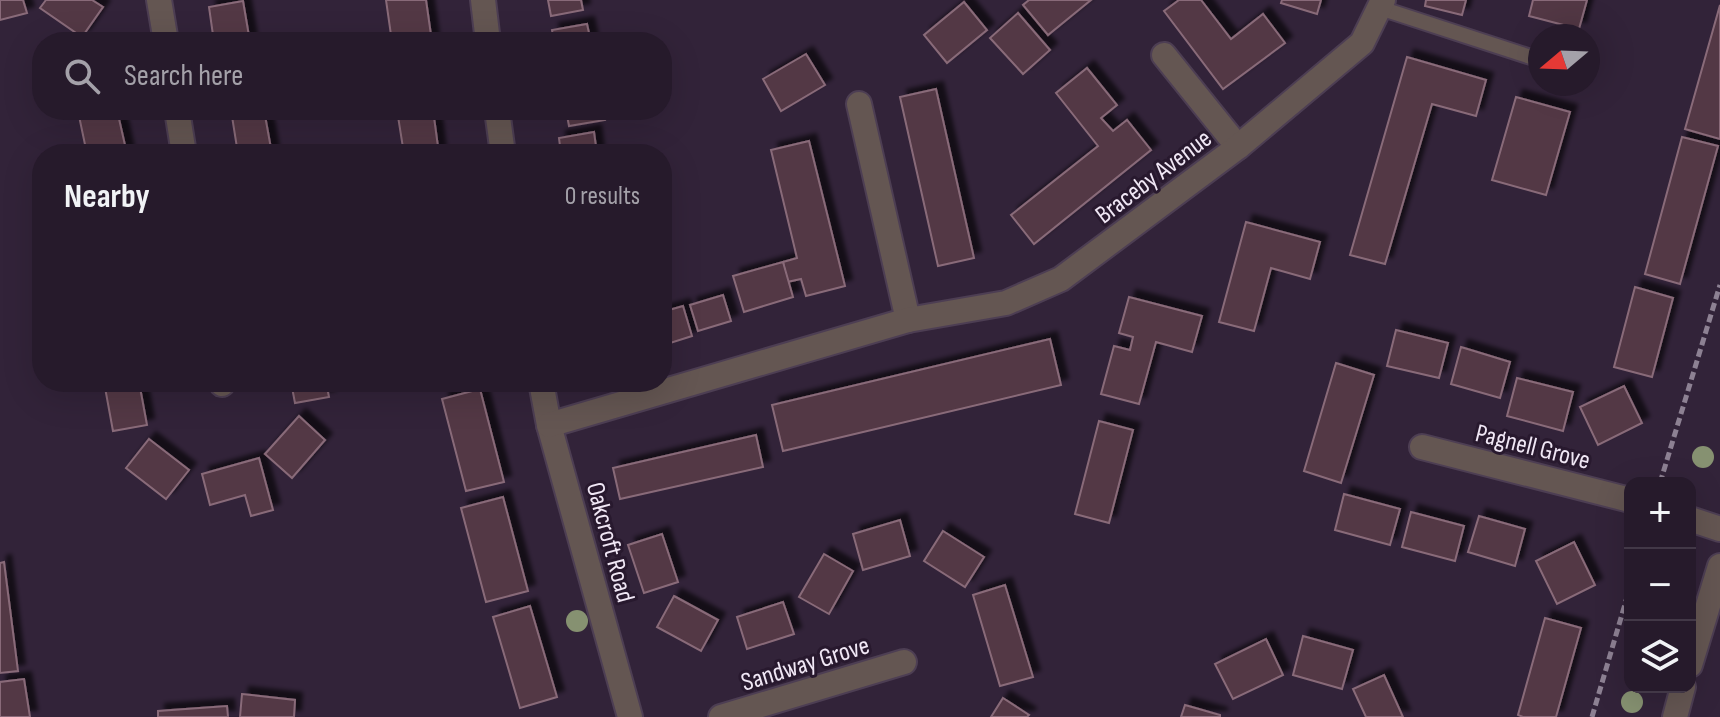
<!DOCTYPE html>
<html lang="en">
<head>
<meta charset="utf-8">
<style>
  body { margin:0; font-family:"Sofia Sans Condensed",sans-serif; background:#322737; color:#f1f3f6 }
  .controls { position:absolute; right:24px; bottom:24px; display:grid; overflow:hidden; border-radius:16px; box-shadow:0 8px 32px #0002 }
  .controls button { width:72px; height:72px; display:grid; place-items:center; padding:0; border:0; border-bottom:2px solid #423847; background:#261a2b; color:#f1f3f6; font:40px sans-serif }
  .compass { position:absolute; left:1528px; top:24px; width:72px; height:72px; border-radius:50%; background:#261a2b; box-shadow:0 8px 32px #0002; rotate:251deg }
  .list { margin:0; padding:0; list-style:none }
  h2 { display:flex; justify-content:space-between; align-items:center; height:104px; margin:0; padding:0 32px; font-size:34px }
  h2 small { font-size:26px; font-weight:400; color:#a4a1a9 }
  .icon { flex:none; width:44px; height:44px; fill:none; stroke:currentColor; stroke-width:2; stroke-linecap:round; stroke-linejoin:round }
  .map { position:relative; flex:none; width:1720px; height:717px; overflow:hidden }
  .search { position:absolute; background:#261a2b; box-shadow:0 8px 32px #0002; left:32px; top:32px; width:640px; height:88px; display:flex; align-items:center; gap:20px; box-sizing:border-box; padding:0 28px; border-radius:32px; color:#a4a1a9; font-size:30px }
  .panel { position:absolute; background:#261a2b; box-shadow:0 8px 32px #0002; left:32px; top:144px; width:640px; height:248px; border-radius:32px }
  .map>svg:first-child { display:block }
  .building { fill:#523744; stroke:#896b79; stroke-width:2; filter:url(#shadow) }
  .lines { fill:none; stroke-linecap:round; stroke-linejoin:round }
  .service-casing { stroke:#4d3e53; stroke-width:18 }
  .minor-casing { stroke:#4d3e53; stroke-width:28 }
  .tertiary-casing { stroke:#4d3e53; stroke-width:28 }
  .path { stroke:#8d8193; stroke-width:5; stroke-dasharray:8 4; stroke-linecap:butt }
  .service { stroke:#645652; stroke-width:14 }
  .minor { stroke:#645652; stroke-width:24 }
  .tertiary { stroke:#645652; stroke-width:24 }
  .tree { fill:#869171 }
  .labels { text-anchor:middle; stroke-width:6; stroke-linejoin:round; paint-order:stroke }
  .street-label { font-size:26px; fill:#f0e7f5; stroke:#28192e }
</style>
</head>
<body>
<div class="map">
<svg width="1720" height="717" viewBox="0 0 1720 717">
  <defs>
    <filter id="shadow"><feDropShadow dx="7" dy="-7" stdDeviation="2" flood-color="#0009"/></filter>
  </defs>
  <rect width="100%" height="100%" fill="#322339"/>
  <g class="building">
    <path d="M0,0H23L27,13L0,20Z"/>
    <path d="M46,0H92L103,7L82,37L40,8Z"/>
    <path d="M386,0H426L432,42H392Z"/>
    <path d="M548,0H581L583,10L551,16Z"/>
    <path d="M1029,0H1091L1048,35L1023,5Z"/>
    <path d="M1179,0H1201L1231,39L1263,14L1285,43L1223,89L1164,11Z"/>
    <path d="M1282,0H1321L1317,14L1281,3Z"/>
    <path d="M1426,0H1466L1462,15L1425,6Z"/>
    <path d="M1533,0H1587L1579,29L1529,16Z"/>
    <path d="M243,1L250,42H214L209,7Z"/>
    <path d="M964,2L987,30L947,63L924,35Z"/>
    <path d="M1720,5V139L1685,129Z"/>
    <path d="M1018,13L1050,50L1023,74L990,38Z"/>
    <path d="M587,24L591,42H554L552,30Z"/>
    <path d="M806,54L825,85L781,111L763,79Z"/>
    <path d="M1407,57L1486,80L1476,116L1432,104L1385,264L1350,255Z"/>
    <path d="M1087,68L1117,105L1101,118L1113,131L1127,120L1151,150L1034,244L1011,215L1098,146L1056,93Z"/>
    <path d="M936,89L974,258L938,266L900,97Z"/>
    <path d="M1516,97L1570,112L1546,195L1492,180Z"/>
    <path d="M109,110H117L127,154H87L79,116Z"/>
    <path d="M231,110H264L272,154H238Z"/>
    <path d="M397,110H433L439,154H404Z"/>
    <path d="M566,110H603L605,120L569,126Z"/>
    <path d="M594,132L597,154H561L559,138Z"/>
    <path d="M1682,137L1718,146L1680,284L1645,274Z"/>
    <path d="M809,141L845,286L806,296L801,279L787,282L783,262L797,258L771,150Z"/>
    <path d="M1246,222L1320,242L1310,279L1271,268L1254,331L1219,322Z"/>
    <path d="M783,262L793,297L744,312L733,276Z"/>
    <path d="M1635,287L1673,298L1652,377L1614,367Z"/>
    <path d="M723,295L731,321L698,331L690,305Z"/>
    <path d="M1129,297L1202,316L1192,352L1156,342L1139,404L1101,394L1114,346L1130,350L1133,337L1119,333Z"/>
    <path d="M683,306L692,336L664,345L662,312Z"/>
    <path d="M1396,330L1448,343L1439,378L1387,366Z"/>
    <path d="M1050,339L1061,385L783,451L772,405Z"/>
    <path d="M1461,347L1510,362L1500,398L1451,384Z"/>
    <path d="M1336,363L1374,375L1341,483L1304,471Z"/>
    <path d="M1517,378L1573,392L1563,431L1507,416Z"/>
    <path d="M104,382H139L147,425L113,431Z"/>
    <path d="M291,382H326L329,397L295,403Z"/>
    <path d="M1624,386L1642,423L1598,445L1580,407Z"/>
    <path d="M480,389L504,482L466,491L442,399Z"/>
    <path d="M299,416L325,440L292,478L265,454Z"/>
    <path d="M1099,421L1133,430L1109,523L1075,514Z"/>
    <path d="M756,435L763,467L620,499L613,468Z"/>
    <path d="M149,439L189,470L166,499L126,468Z"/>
    <path d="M259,458L273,510L251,516L245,495L210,505L202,474Z"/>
    <path d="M1344,494L1400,509L1390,545L1335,530Z"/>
    <path d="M503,497L528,591L486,602L461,508Z"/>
    <path d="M1411,512L1464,526L1455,561L1402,547Z"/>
    <path d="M1479,516L1525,529L1515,566L1468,552Z"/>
    <path d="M900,520L910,556L863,570L853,534Z"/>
    <path d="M943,531L984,557L965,587L924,561Z"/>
    <path d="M662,534L678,582L644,593L628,545Z"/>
    <path d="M1574,542L1595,585L1557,604L1536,561Z"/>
    <path d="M824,554L853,571L829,614L799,597Z"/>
    <path d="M4,562L18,671L0,673V563Z"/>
    <path d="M1005,585L1033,677L1000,686L973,595Z"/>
    <path d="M674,596L718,620L701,651L657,627Z"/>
    <path d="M783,602L794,634L747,649L737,617Z"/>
    <path d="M530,606L557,697L520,708L493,617Z"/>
    <path d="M1545,618L1581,628L1556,717H1523L1518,715Z"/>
    <path d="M1303,636L1353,650L1342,689L1293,675Z"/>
    <path d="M1266,639L1283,675L1233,699L1215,664Z"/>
    <path d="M1384,675L1403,717H1366L1353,689Z"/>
    <path d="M24,679L30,717H0V682Z"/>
    <path d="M242,694L295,700L294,717H240Z"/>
    <path d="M1003,698L1029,715L1027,717H991Z"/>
    <path d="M1185,705L1220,715V717H1181Z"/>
    <path d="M227,706L228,717H158V711Z"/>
  </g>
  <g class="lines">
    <defs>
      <path id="service" d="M1380,8L1540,60"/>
      <g id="minor">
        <path d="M159,0L166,42"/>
        <path d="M483,0L488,42"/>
        <path d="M1164,55L1238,147"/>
        <path d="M859,104L908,320"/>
        <path d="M177,110L184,154"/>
        <path d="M497,110L503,154"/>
        <path d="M221,382L222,384"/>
        <path d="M541,382L549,425L630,717"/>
        <path d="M549,425L908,320L1006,303L1061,279L1238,147L1362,43L1383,0"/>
        <path d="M1422,447L1630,500"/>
        <path d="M1690,519L1720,529"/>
        <path d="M721,717L904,662"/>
      </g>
      <g id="tertiary">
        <path d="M1690,665L1720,566"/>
        <path d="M1675,717L1683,687"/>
      </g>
    </defs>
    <use href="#service" class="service-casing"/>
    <use href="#minor" class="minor-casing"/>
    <use href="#tertiary" class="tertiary-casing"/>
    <g class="path">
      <path d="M1660,483L1720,285"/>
      <path d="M1592,717L1630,587"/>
    </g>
    <use href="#service" class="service"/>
    <use href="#minor" class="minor"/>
    <use href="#tertiary" class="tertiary"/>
  </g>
  <g class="tree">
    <circle cx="1703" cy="457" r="11"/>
    <circle cx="577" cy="621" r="11"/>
    <circle cx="1632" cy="702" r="11"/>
  </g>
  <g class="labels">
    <g class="street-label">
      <text transform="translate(1153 176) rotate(-37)" y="9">Braceby Avenue</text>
      <text transform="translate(1533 446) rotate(14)" y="9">Pagnell Grove</text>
      <text transform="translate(611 542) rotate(75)" y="9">Oakcroft Road</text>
      <text transform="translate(805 663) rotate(-17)" y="9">Sandway Grove</text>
    </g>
  </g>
</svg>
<div class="controls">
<button>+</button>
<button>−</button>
<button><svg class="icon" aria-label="layers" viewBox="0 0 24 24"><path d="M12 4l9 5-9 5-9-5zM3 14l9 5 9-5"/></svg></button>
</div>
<svg class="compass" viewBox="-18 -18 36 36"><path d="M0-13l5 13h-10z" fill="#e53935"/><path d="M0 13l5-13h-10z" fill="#a4a1a9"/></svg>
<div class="search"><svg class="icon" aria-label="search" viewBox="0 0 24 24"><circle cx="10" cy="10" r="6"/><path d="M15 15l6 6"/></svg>Search here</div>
<section class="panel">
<h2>Nearby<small>0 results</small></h2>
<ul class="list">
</ul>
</section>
</div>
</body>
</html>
